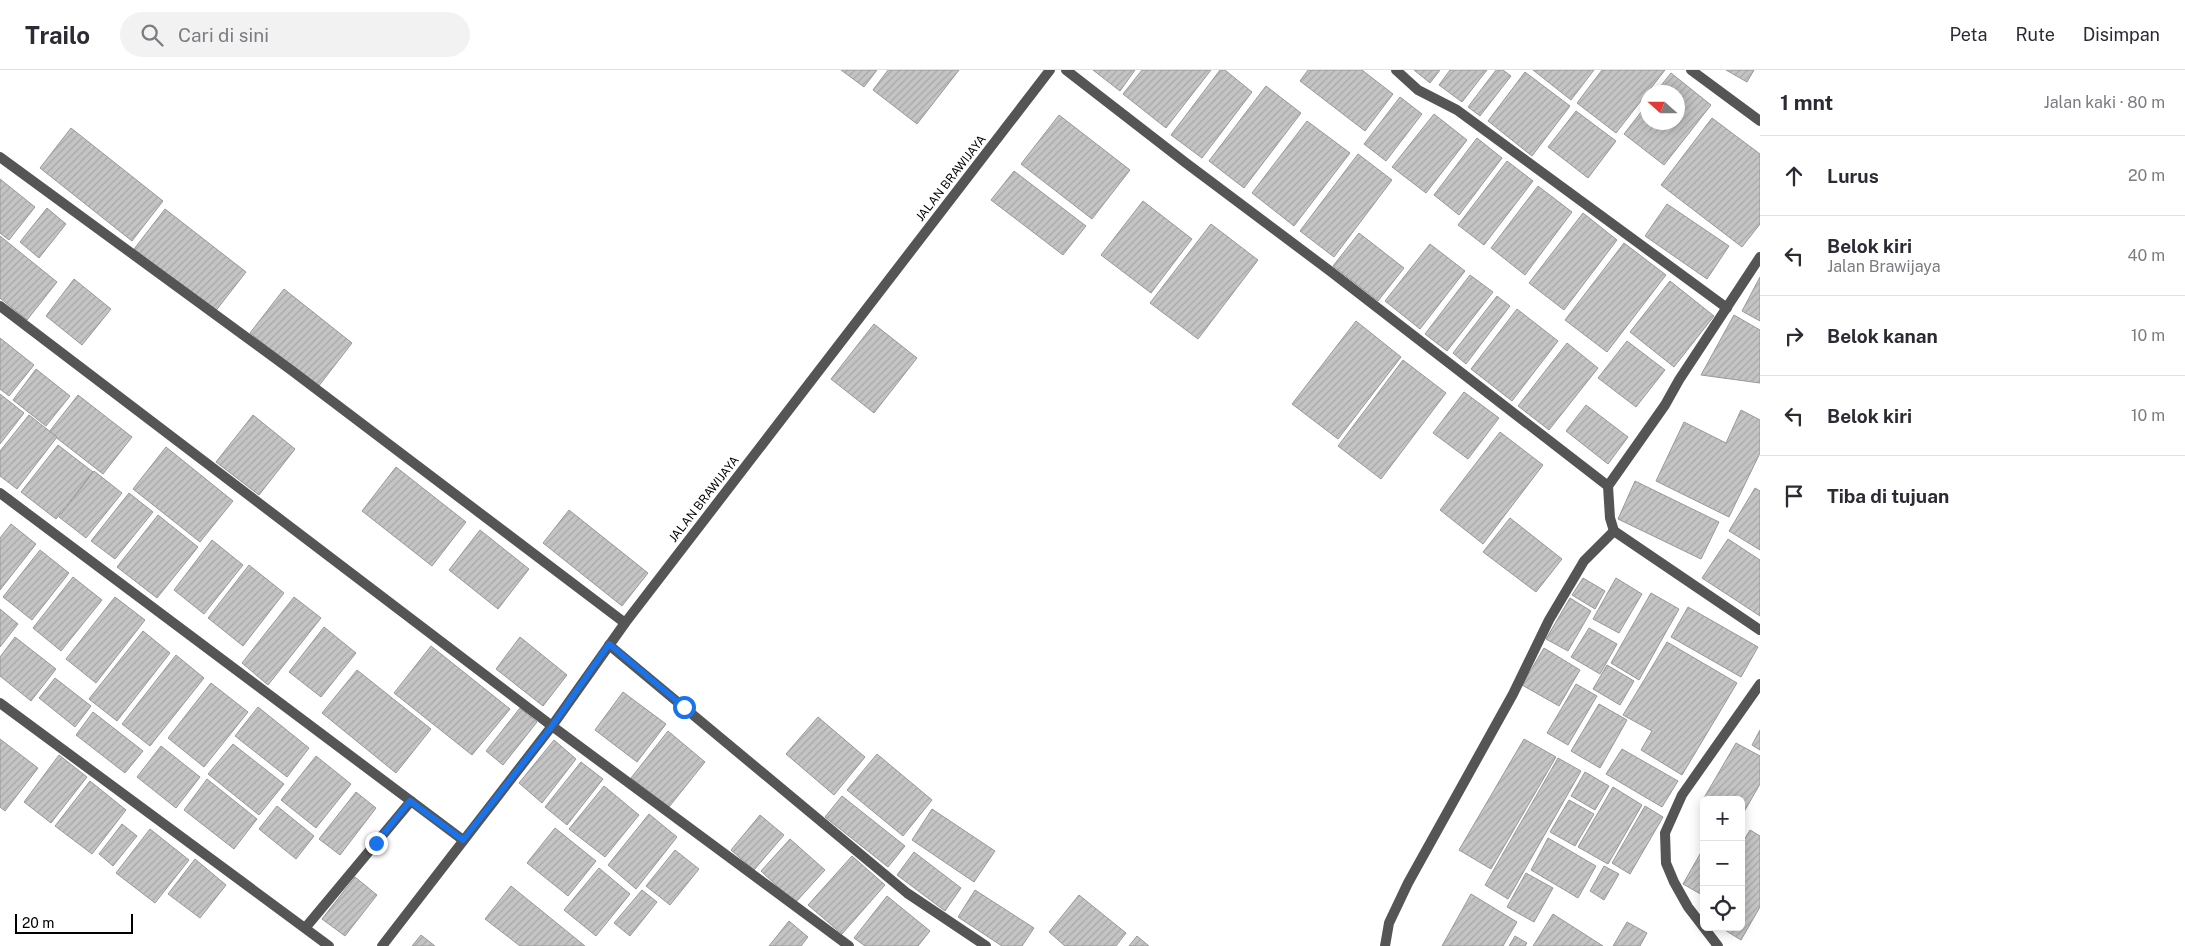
<!DOCTYPE html>
<html lang="id">
<head>
<meta charset="utf-8">
<style>
  body { margin:0; font-family:"Public Sans",sans-serif; background:#f2f2f3; color:#2b2b33 }
  .controls { position:absolute; right:15px; bottom:15px; display:grid; overflow:hidden; border-radius:8px; box-shadow:0 2px 12px #0003 }
  .controls button { width:45px; height:45px; display:grid; place-items:center; padding:0; border:0; border-bottom:1px solid #e1e1e2; background:#fff; color:#2b2b33; font:25px sans-serif }
  .compass { position:absolute; left:1640px; top:15px; width:45px; height:45px; border-radius:50%; background:#fff; box-shadow:0 2px 12px #0003; rotate:291deg }
  .scale { position:absolute; left:15px; bottom:12px; width:118px; box-sizing:border-box; padding-left:5px; border:2px solid #000; border-top:0; font-size:14px; line-height:18px; white-space:nowrap; color:#000; -webkit-text-stroke:4px #fff; paint-order:stroke }
  .stop { position:absolute; width:15px; height:15px; margin:-11px; border:4px solid #1a73e8; border-radius:50%; background:#fff }
  .stop.end { background:#1a73e8; border-color:#fff; box-shadow:0 1px 5px #0008 }
  .list { margin:0; padding:0; list-style:none }
  h2 { display:flex; justify-content:space-between; align-items:center; height:65px; margin:0; padding:0 20px; font-size:21px }
  h2 small { font-size:16px; font-weight:400; color:#7c7c81 }
  .list li { display:grid; grid-template-columns:32px 1fr auto; gap:15px; align-items:center; box-sizing:border-box; height:80px; padding:0 20px; border-top:1px solid #e1e1e2 }
  .list b { display:block; font-size:19px; white-space:nowrap }
  .list p { margin:0; font-size:16px; white-space:nowrap; color:#7c7c81 }
  .list em { font-size:16px; font-style:normal; color:#7c7c81 }
  .icon { flex:none; width:28px; height:28px; fill:none; stroke:currentColor; stroke-width:2; stroke-linecap:round; stroke-linejoin:round }
  .map { position:relative; flex:none; width:1760px; height:876px; overflow:hidden }
  header { display:flex; align-items:center; gap:30px; box-sizing:border-box; height:70px; padding:0 25px; background:#fff; border-bottom:1px solid #e1e1e2 }
  header strong { font-size:24px }
  nav { display:flex; gap:28px; margin-inline-start:auto; font-size:18px }
  .search { width:350px; height:45px; background:#f2f2f3; display:flex; align-items:center; gap:12px; box-sizing:border-box; padding:0 18px; border-radius:28px; color:#7c7c81; font-size:19px }
  main { display:flex }
  aside { flex:1; background:#fff }
  .map>svg:first-child { display:block }
  .building { fill:url(#building-hatch); stroke:#999 }
  .lines { fill:none; stroke-linecap:round; stroke-linejoin:round }
  .minor { stroke:#555; stroke-width:10 }
  .route { stroke:#1a73e8; stroke-width:6 }
  .labels { text-anchor:middle; stroke-width:4; stroke-linejoin:round; paint-order:stroke }
  .street-label { font-size:12px; fill:#000; stroke:#fff }
</style>
</head>
<body>
<header>
<strong>Trailo</strong>
<div class="search"><svg class="icon" aria-label="search" viewBox="0 0 24 24"><circle cx="10" cy="10" r="6"/><path d="M15 15l6 6"/></svg>Cari di sini</div>
<nav><a>Peta</a><a>Rute</a><a>Disimpan</a></nav>
</header>
<main>
<div class="map">
<svg width="1760" height="876" viewBox="0 0 1760 876">
  <defs>
    <pattern id="building-hatch" width="6" height="6" patternUnits="userSpaceOnUse" patternTransform="scale(1.25)"><rect width="6" height="6" fill="#c4c4c4"/><path d="M-1 1l2-2M0 6l6-6M5 7l2-2" fill="none" stroke="#a7a7a7"/></pattern>
  </defs>
  <rect width="100%" height="100%" fill="#fff"/>
  <g class="building">
    <path d="M841,0H877L864,17Z"/>
    <path d="M888,0H959L917,54L873,20Z"/>
    <path d="M1093,0H1135L1120,21Z"/>
    <path d="M1142,0H1211L1166,58L1123,24Z"/>
    <path d="M1220,0H1225L1252,22L1202,88L1171,65Z"/>
    <path d="M1308,0H1362L1393,24L1365,61L1300,11Z"/>
    <path d="M1414,0H1440L1430,13Z"/>
    <path d="M1450,0H1487L1462,32L1439,15Z"/>
    <path d="M1496,0H1503L1511,6L1480,46L1468,37Z"/>
    <path d="M1533,0H1594L1571,30Z"/>
    <path d="M1602,0H1665L1616,63L1577,33Z"/>
    <path d="M1726,0H1754L1747,12Z"/>
    <path d="M1525,2L1570,36L1532,86L1488,51Z"/>
    <path d="M1671,3L1711,35L1664,95L1624,64L1648,33V52H1678V22H1656Z"/>
    <path d="M1266,16L1301,43L1244,118L1209,91Z"/>
    <path d="M1400,27L1422,44L1386,91L1364,74Z"/>
    <path d="M1576,41L1616,71L1588,108L1548,77Z"/>
    <path d="M1434,44L1467,70L1426,123L1392,97Z"/>
    <path d="M1059,45L1130,100L1092,149L1021,94Z"/>
    <path d="M1712,48L1760,84V154L1742,177L1661,115Z"/>
    <path d="M1307,51L1350,83L1294,156L1252,123Z"/>
    <path d="M71,58L163,131L132,171L40,98Z"/>
    <path d="M1477,68L1502,88L1459,145L1434,125Z"/>
    <path d="M1358,84L1392,110L1334,187L1300,161Z"/>
    <path d="M1507,91L1533,111L1484,175L1458,155Z"/>
    <path d="M1014,101L1086,156L1063,185L991,130Z"/>
    <path d="M0,109L35,137L9,170L0,163Z"/>
    <path d="M1538,116L1572,142L1525,205L1491,178Z"/>
    <path d="M1143,131L1192,169L1151,223L1101,185Z"/>
    <path d="M1667,134L1729,176L1707,209L1645,166Z"/>
    <path d="M47,138L66,154L39,188L20,172Z"/>
    <path d="M165,139L246,202L214,243L134,179Z"/>
    <path d="M1583,143L1617,170L1564,240L1529,213Z"/>
    <path d="M1211,154L1258,190L1198,269L1150,233Z"/>
    <path d="M1359,163L1404,198L1378,231L1333,196Z"/>
    <path d="M0,166L57,212L27,250L0,228Z"/>
    <path d="M1624,173L1666,205L1607,282L1565,250Z"/>
    <path d="M1430,174L1465,201L1420,259L1385,231Z"/>
    <path d="M1470,205L1493,222L1447,281L1425,264Z"/>
    <path d="M1760,207V251L1742,241Z"/>
    <path d="M74,209L111,239L82,275L46,246Z"/>
    <path d="M1670,211L1714,246L1674,297L1630,262Z"/>
    <path d="M284,219L352,273L318,317L250,263Z"/>
    <path d="M1497,226L1510,236L1466,294L1453,283Z"/>
    <path d="M1517,239L1558,271L1512,331L1471,299Z"/>
    <path d="M1734,245L1760,260V313L1701,305Z"/>
    <path d="M1356,251L1401,287L1338,369L1292,334Z"/>
    <path d="M874,254L917,288L874,343L831,309Z"/>
    <path d="M0,268L34,295L9,326L0,319Z"/>
    <path d="M1627,271L1665,300L1636,337L1598,308Z"/>
    <path d="M1567,273L1598,298L1549,360L1518,336Z"/>
    <path d="M1403,290L1446,323L1381,409L1338,376Z"/>
    <path d="M36,299L70,326L46,356L13,330Z"/>
    <path d="M1464,322L1499,348L1468,389L1433,363Z"/>
    <path d="M0,324L24,343L0,374Z"/>
    <path d="M78,325L132,367L103,404L49,362Z"/>
    <path d="M1586,335L1628,367L1608,394L1566,361Z"/>
    <path d="M1741,340L1760,350V383L1729,447L1656,411L1684,352L1726,373Z"/>
    <path d="M29,345L57,367L17,419L0,406V381Z"/>
    <path d="M253,345L295,379L259,425L216,392Z"/>
    <path d="M1500,362L1543,395L1483,474L1440,440Z"/>
    <path d="M58,375L93,402L56,449L21,422Z"/>
    <path d="M166,377L233,431L200,472L133,419Z"/>
    <path d="M396,397L466,452L432,496L362,441Z"/>
    <path d="M94,401L122,423L86,468L59,447Z"/>
    <path d="M1635,411L1719,452L1701,489L1618,449Z"/>
    <path d="M1755,418L1760,421V480L1729,461Z"/>
    <path d="M129,423L153,442L115,489L91,471Z"/>
    <path d="M569,440L648,503L622,536L543,473Z"/>
    <path d="M158,445L198,477L157,528L117,497Z"/>
    <path d="M1510,448L1562,489L1536,522L1483,482Z"/>
    <path d="M11,454L36,474L0,520V468Z"/>
    <path d="M480,460L529,499L498,539L449,500Z"/>
    <path d="M1728,469L1760,490V546L1702,508Z"/>
    <path d="M212,470L243,495L204,544L174,520Z"/>
    <path d="M40,480L69,503L32,550L3,527Z"/>
    <path d="M249,495L284,523L243,576L208,548Z"/>
    <path d="M73,507L102,530L61,581L33,558Z"/>
    <path d="M1583,508L1605,521L1595,539L1572,525Z"/>
    <path d="M1616,508L1642,524L1619,563L1593,549Z"/>
    <path d="M1651,523L1679,539L1639,610L1611,593Z"/>
    <path d="M115,527L145,550L96,613L66,589Z"/>
    <path d="M294,527L321,548L268,615L242,593Z"/>
    <path d="M1570,528L1591,541L1568,581L1546,569Z"/>
    <path d="M1688,537L1758,577L1741,607L1671,567Z"/>
    <path d="M0,539L18,554L0,577Z"/>
    <path d="M324,557L356,583L321,627L289,602Z"/>
    <path d="M1589,558L1617,574L1600,604L1571,587Z"/>
    <path d="M143,561L170,583L117,651L89,629Z"/>
    <path d="M15,567L56,599L31,631L0,606V587Z"/>
    <path d="M520,567L567,605L543,636L496,599Z"/>
    <path d="M1667,572L1737,613L1682,705L1641,680L1652,661L1623,645Z"/>
    <path d="M431,576L510,639L472,685L394,623Z"/>
    <path d="M1544,578L1580,600L1559,636L1522,615Z"/>
    <path d="M176,585L204,608L150,676L122,654Z"/>
    <path d="M1607,595L1634,611L1620,635L1593,619Z"/>
    <path d="M357,600L431,659L396,703L322,643Z"/>
    <path d="M55,608L91,636L75,657L39,628Z"/>
    <path d="M211,613L248,642L204,697L168,668Z"/>
    <path d="M1576,614L1597,626L1568,675L1547,663Z"/>
    <path d="M623,622L666,654L637,692L595,660Z"/>
    <path d="M1599,634L1627,650L1600,698L1571,681Z"/>
    <path d="M258,637L309,678L287,707L235,666Z"/>
    <path d="M520,638L537,652L503,695L486,681Z"/>
    <path d="M93,642L143,681L125,703L76,665Z"/>
    <path d="M818,647L865,687L834,725L786,684Z"/>
    <path d="M1760,660V680L1752,675Z"/>
    <path d="M668,661L705,692L669,737L631,708Z"/>
    <path d="M0,669L38,698L5,741L0,737Z"/>
    <path d="M1524,669L1556,687L1491,799L1459,780Z"/>
    <path d="M554,670L576,689L542,733L519,713Z"/>
    <path d="M1736,673L1760,686V714L1741,747V730H1704V735L1701,733Z"/>
    <path d="M233,674L284,714L259,745L208,704Z"/>
    <path d="M161,676L200,707L176,738L137,707Z"/>
    <path d="M1622,679L1678,711L1662,737L1606,704Z"/>
    <path d="M877,684L932,730L903,766L847,720Z"/>
    <path d="M59,685L87,707L51,753L24,732Z"/>
    <path d="M316,686L351,714L316,758L281,730Z"/>
    <path d="M1558,688L1581,701L1508,829L1485,815Z"/>
    <path d="M581,692L603,709L567,755L545,737Z"/>
    <path d="M1585,702L1609,716L1595,740L1571,726Z"/>
    <path d="M207,709L257,749L234,779L184,740Z"/>
    <path d="M90,711L126,740L92,784L55,756Z"/>
    <path d="M604,716L639,745L605,787L569,759Z"/>
    <path d="M1613,717L1642,735L1608,794L1578,777Z"/>
    <path d="M356,722L376,738L340,785L319,769Z"/>
    <path d="M842,726L905,776L888,797L825,747Z"/>
    <path d="M1569,730L1594,744L1575,776L1550,762Z"/>
    <path d="M277,736L314,766L296,789L259,759Z"/>
    <path d="M1645,736L1663,747L1630,804L1612,793Z"/>
    <path d="M932,739L995,781L974,812L912,770Z"/>
    <path d="M649,744L677,767L636,819L608,795Z"/>
    <path d="M760,745L784,765L754,800L731,780Z"/>
    <path d="M122,754L137,766L113,796L99,784Z"/>
    <path d="M555,758L596,791L568,826L527,793Z"/>
    <path d="M150,759L189,790L155,833L116,803Z"/>
    <path d="M1750,760L1760,766V837L1741,870L1720,857H1741V775Z"/>
    <path d="M1548,768L1596,796L1578,828L1531,800Z"/>
    <path d="M790,769L825,800L795,833L761,801Z"/>
    <path d="M1704,777V826L1683,814Z"/>
    <path d="M675,780L699,799L670,835L646,816Z"/>
    <path d="M914,782L961,818L945,841L897,805Z"/>
    <path d="M852,786L885,815L842,864L808,835Z"/>
    <path d="M195,789L226,815L200,848L168,824Z"/>
    <path d="M1604,796L1619,804L1604,830L1590,821Z"/>
    <path d="M599,798L630,824L596,866L564,840Z"/>
    <path d="M1526,803L1553,818L1534,852L1507,837Z"/>
    <path d="M355,807L377,825L345,866L322,849Z"/>
    <path d="M511,816L585,876H520L485,849Z"/>
    <path d="M642,820L657,832L630,866L614,853Z"/>
    <path d="M975,820L1034,858L1022,876H1002L958,847Z"/>
    <path d="M1471,824L1517,852L1503,876H1442Z"/>
    <path d="M1079,825L1126,863L1116,876H1065L1049,862Z"/>
    <path d="M887,826L930,861L918,876H865L854,868Z"/>
    <path d="M1553,844L1603,876H1533Z"/>
    <path d="M789,851L808,867L801,876H769Z"/>
    <path d="M1627,852L1647,863L1640,876H1613Z"/>
    <path d="M421,865L435,876H412Z"/>
    <path d="M1137,866L1149,876H1129Z"/>
    <path d="M1515,866L1527,873L1525,876H1509Z"/>
  </g>
  <g class="lines">
    <g class="minor">
      <path d="M1066,0L1186,93L1330,201L1608,416L1610,448L1614,461L1760,560"/>
      <path d="M1396,0L1418,20L1457,40L1727,238"/>
      <path d="M1691,0L1760,51"/>
      <path d="M0,87L291,300L625,553"/>
      <path d="M0,236L552,656L849,876"/>
      <path d="M1608,416L1665,335L1679,310L1760,187"/>
      <path d="M0,423L463,770"/>
      <path d="M609,575L907,823L986,876"/>
      <path d="M0,633L329,876"/>
      <path d="M306,857L411,731"/>
      <path d="M382,876L552,656L625,553L1050,0"/>
      <path d="M1385,876L1389,853L1408,813L1513,624L1549,550L1584,491L1614,461"/>
      <path d="M1718,876L1688,837L1674,812L1666,793L1665,763L1682,725L1760,614"/>
    </g>
  </g>
  <g class="lines">
    <path class="route" d="M376,773L410,731L463,770L552,656L609,574L684,637"/>
  </g>
  <g class="labels">
    <g class="street-label">
      <text transform="translate(951 108) rotate(-52)" y="4">JALAN BRAWIJAYA</text>
      <text transform="translate(704 429) rotate(-52)" y="4">JALAN BRAWIJAYA</text>
    </g>
  </g>
</svg>
<div class="controls">
<button>+</button>
<button>−</button>
<button><svg class="icon" aria-label="locate" viewBox="0 0 24 24"><circle cx="12" cy="12" r="6"/><path d="M12 2v4M12 18v4M2 12h4M18 12h4"/></svg></button>
</div>
<svg class="compass" viewBox="-18 -18 36 36"><path d="M0-13l5 13h-10z" fill="#e53935"/><path d="M0 13l5-13h-10z" fill="#7c7c81"/></svg>
<div class="scale">20 m</div>
<div class="stop" style="left:684px;top:637px"></div>
<div class="stop end" style="left:376px;top:773px"></div>
</div>
<aside>
<h2>1 mnt<small>Jalan kaki · 80 m</small></h2>
<ul class="list">
<li><svg class="icon" aria-label="ahead" viewBox="0 0 24 24"><path d="M12 20V5M6 11l6-6 6 6"/></svg><div><b>Lurus</b></div><em>20 m</em></li>
<li><svg class="icon" aria-label="left" viewBox="0 0 24 24"><path d="M17 20v-9H6M10 6l-5 5 5 5"/></svg><div><b>Belok kiri</b><p>Jalan Brawijaya</p></div><em>40 m</em></li>
<li><svg class="icon" aria-label="right" viewBox="0 0 24 24"><path d="M7 20v-9h11M14 6l5 5-5 5"/></svg><div><b>Belok kanan</b></div><em>10 m</em></li>
<li><svg class="icon" aria-label="left" viewBox="0 0 24 24"><path d="M17 20v-9H6M10 6l-5 5 5 5"/></svg><div><b>Belok kiri</b></div><em>10 m</em></li>
<li><svg class="icon" aria-label="arrive" viewBox="0 0 24 24"><path d="M6 21V4h12l-3 4 3 4H6"/></svg><div><b>Tiba di tujuan</b></div></li>
</ul>
</aside>
</main>
</body>
</html>
